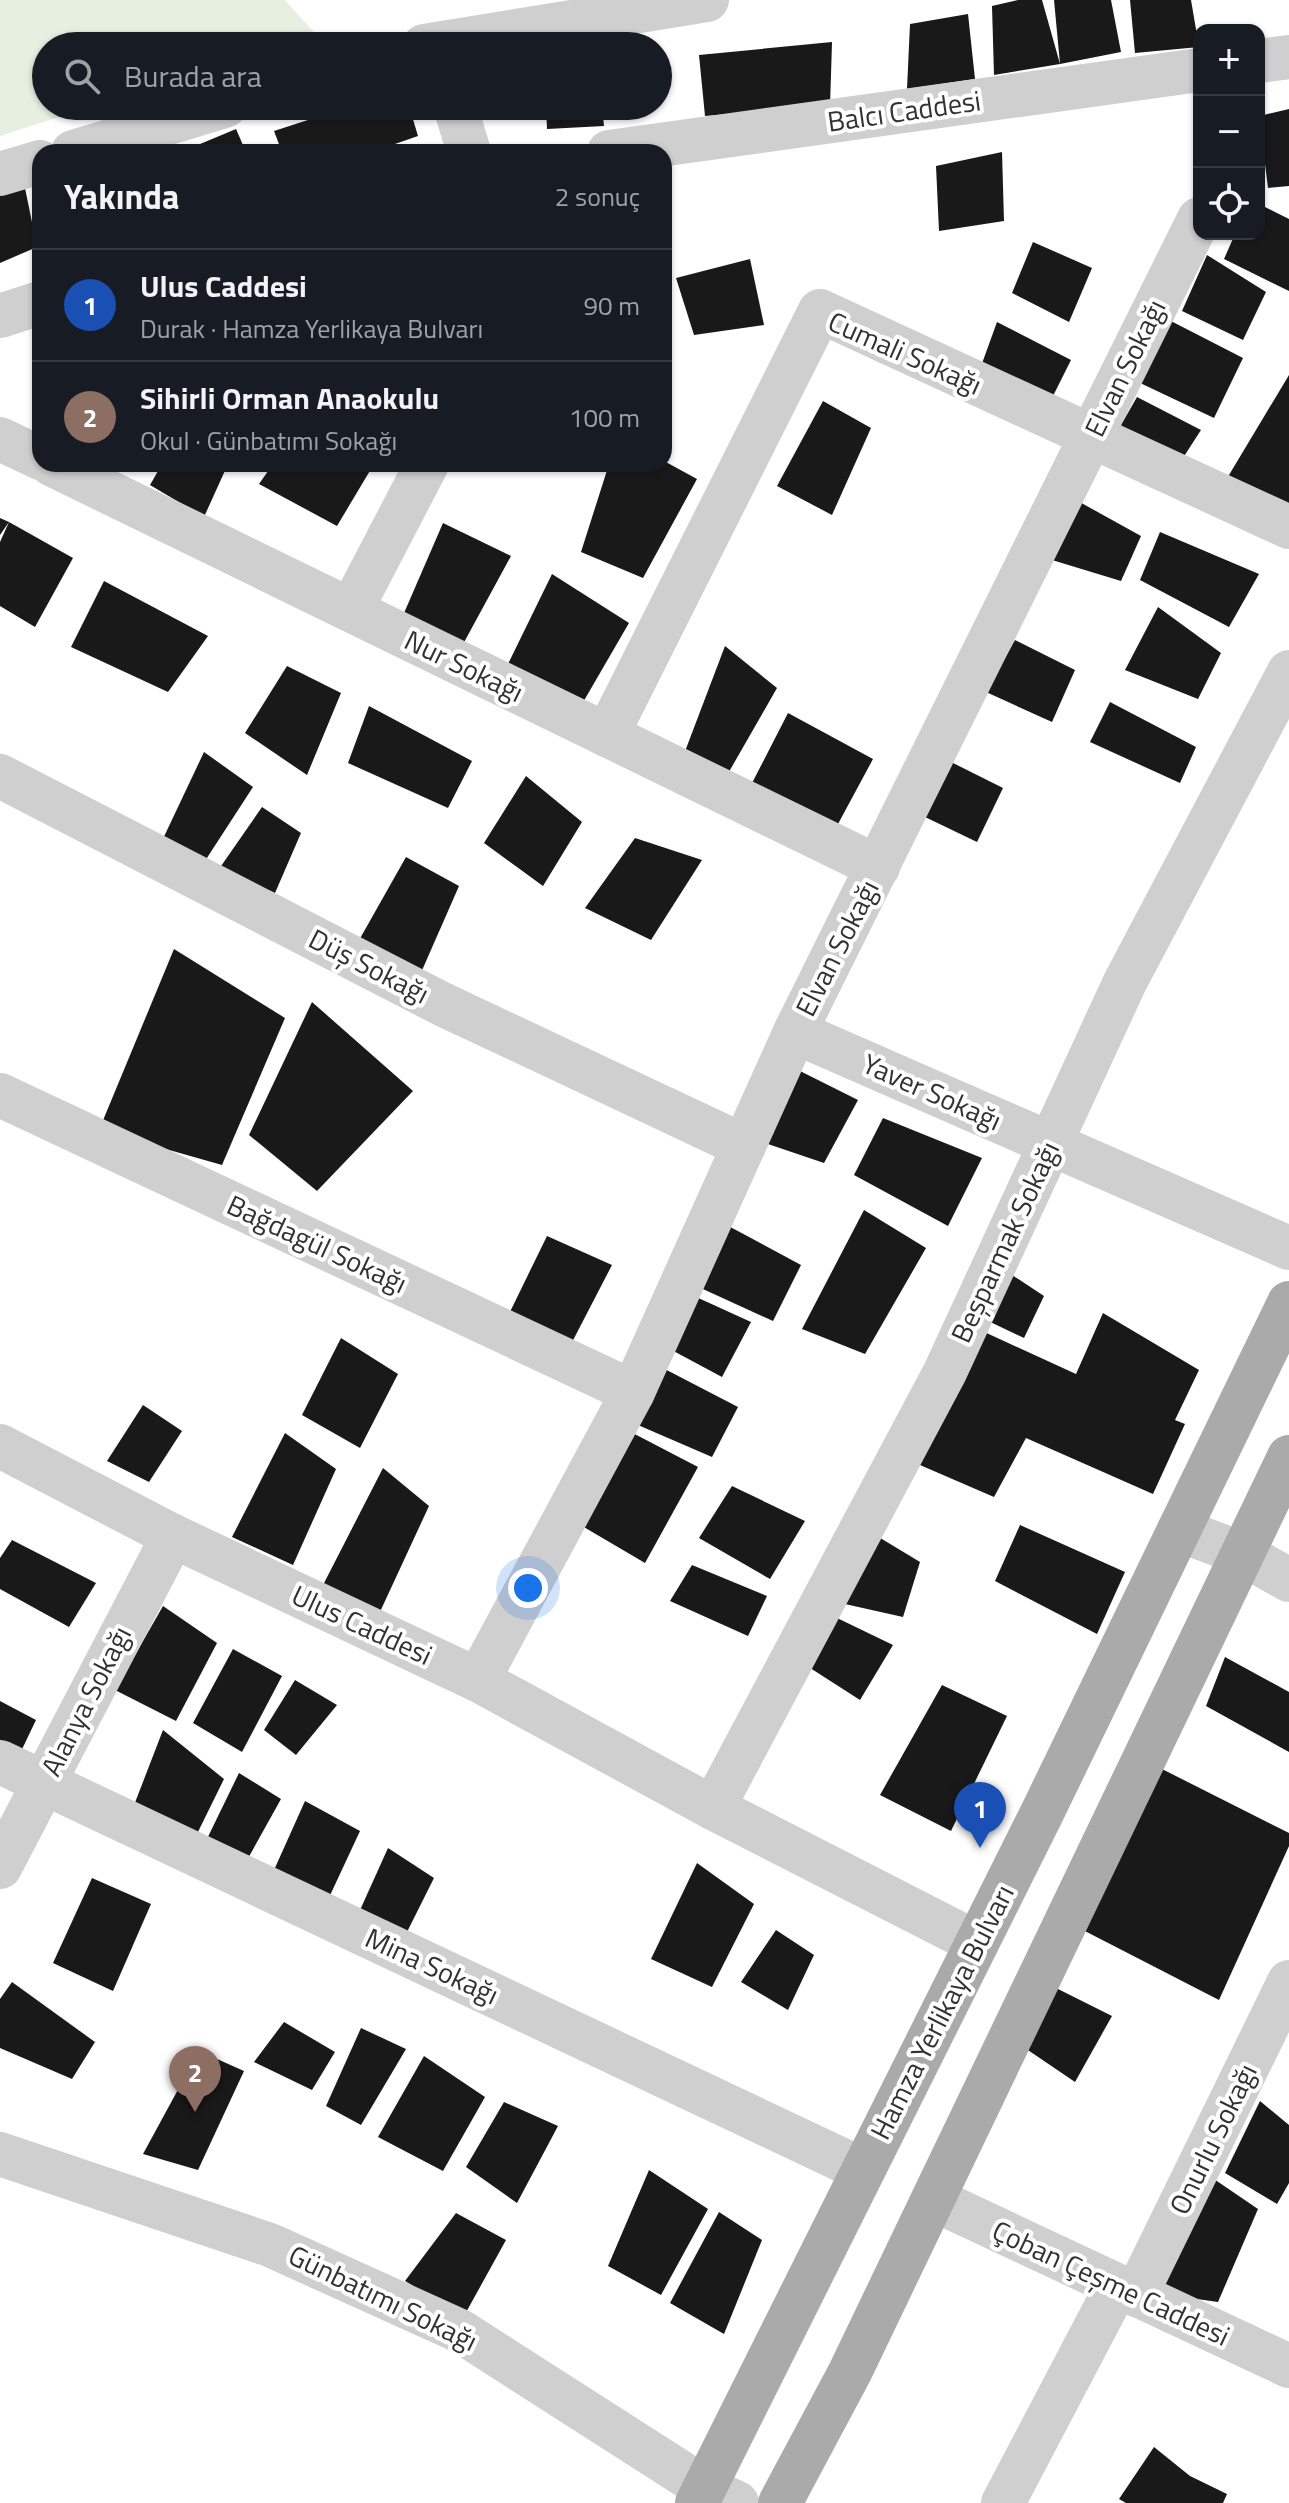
<!DOCTYPE html>
<html lang="tr">
<head>
<meta charset="utf-8">
<style>
  body { margin:0; font-family:"Titillium Web",sans-serif; background:#20242c; color:#f1f3f6 }
  .controls { position:absolute; right:24px; top:24px; display:grid; overflow:hidden; border-radius:16px; box-shadow:0 2px 6px #0004 }
  .controls button { width:72px; height:72px; display:grid; place-items:center; padding:0; border:0; border-bottom:2px solid #363941; background:#171b24; color:#f1f3f6; font:40px sans-serif }
  .you { position:absolute; left:528px; top:1588px; width:28px; height:28px; margin:-20px; border:6px solid #fff; border-radius:50%; background:#1a73e8; box-shadow:0 0 0 12px #1a73e833 }
  .badge { display:grid; place-items:center; width:52px; height:52px; border-radius:50%; background:#b45309; color:#fff; font-size:26px; font-weight:700 }
  .pin { position:absolute; translate:-50% -66px; filter:drop-shadow(0 2px 4px #0008) }
  .pin::after { content:''; position:absolute; top:42px; width:28px; height:24px; background:inherit; clip-path:polygon(0 0,100% 0,50% 100%) }
  .list { margin:0; padding:0; list-style:none }
  h2 { display:flex; justify-content:space-between; align-items:center; height:104px; margin:0; padding:0 32px; font-size:34px }
  h2 small { font-size:26px; font-weight:400; color:#9ea1a6 }
  .list li { display:grid; grid-template-columns:52px 1fr auto; gap:24px; align-items:center; box-sizing:border-box; height:112px; padding:0 32px; border-top:2px solid #363941 }
  .list b { display:block; font-size:30px; white-space:nowrap }
  .list p { margin:0; font-size:26px; white-space:nowrap; color:#9ea1a6 }
  .list em { font-size:26px; font-style:normal; color:#9ea1a6 }
  .icon { flex:none; width:44px; height:44px; fill:none; stroke:currentColor; stroke-width:2; stroke-linecap:round; stroke-linejoin:round }
  .map { position:relative; flex:none; width:1289px; height:2503px; overflow:hidden }
  .search { position:absolute; background:#171b24; box-shadow:0 2px 6px #0004; left:32px; top:32px; width:640px; height:88px; display:flex; align-items:center; gap:20px; box-sizing:border-box; padding:0 28px; border-radius:44px; color:#9ea1a6; font-size:30px }
  .panel { position:absolute; background:#171b24; box-shadow:0 2px 6px #0004; left:32px; top:144px; width:640px; height:328px; border-radius:24px }
  .map>svg:first-child { display:block }
  .green { fill:#e7efe1 }
  .building { fill:#191919 }
  .lines { fill:none; stroke-linecap:round; stroke-linejoin:round }
  .minor { stroke:#cfcfcf; stroke-width:44 }
  .major { stroke:#aaa; stroke-width:44 }
  .labels { text-anchor:middle; stroke-width:8; stroke-linejoin:round; paint-order:stroke }
  .street-label { font-size:28px; fill:#323232; stroke:#fff }
</style>
</head>
<body>
<div class="map">
<svg width="1289" height="2503" viewBox="0 0 1289 2503">
  <rect width="100%" height="100%" fill="#fff"/>
  <path class="green" d="M0,0H285L321,40L301,46H46V106H93L0,136Z"/>
  <g class="building">
    <path d="M1018,0H1042L1060,64L994,75L992,6Z"/>
    <path d="M1054,0H1111L1121,52L1060,64Z"/>
    <path d="M1130,0H1191L1199,47L1135,53Z"/>
    <path d="M968,14L975,79L907,89L910,24Z"/>
    <path d="M832,42L830,106L705,116L699,55Z"/>
    <path d="M351,106H409L418,136L372,152H282L274,131Z"/>
    <path d="M546,106H602L604,126L547,129Z"/>
    <path d="M1289,109V186L1268,188L1259,116Z"/>
    <path d="M236,129L246,152H181Z"/>
    <path d="M1002,152L1004,221L939,231L936,166Z"/>
    <path d="M24,183L37,247L0,263V193Z"/>
    <path d="M1259,204L1289,219V291L1224,259L1235,234H1259Z"/>
    <path d="M1033,242L1092,268L1069,322L1012,293Z"/>
    <path d="M1207,255L1266,292L1243,340L1182,311Z"/>
    <path d="M750,259L764,325L694,335L676,278Z"/>
    <path d="M1167,319L1243,358L1214,418L1138,382Z"/>
    <path d="M997,322L1071,360L1051,400L980,369Z"/>
    <path d="M1289,375V507L1226,480Z"/>
    <path d="M1137,397L1201,430L1181,461L1117,432Z"/>
    <path d="M823,401L871,428L832,515L777,486Z"/>
    <path d="M664,461L697,479L643,578L581,552L609,464H664Z"/>
    <path d="M162,464H228L204,517L150,485Z"/>
    <path d="M273,464H358L371,469L337,526L259,484Z"/>
    <path d="M1076,500L1141,536L1121,581L1052,560Z"/>
    <path d="M0,518L9,522L73,558L35,627L0,606V542L9,522L0,535Z"/>
    <path d="M443,523L511,556L462,646L401,620Z"/>
    <path d="M1160,532L1259,574L1229,627L1140,580Z"/>
    <path d="M552,574L629,623L582,704L506,668Z"/>
    <path d="M104,581L208,636L168,692L71,647Z"/>
    <path d="M1158,607L1221,653L1198,699L1125,670Z"/>
    <path d="M1015,640L1075,670L1052,722L986,692Z"/>
    <path d="M725,646L777,688L726,777L684,754Z"/>
    <path d="M287,666L341,693L307,775L245,733Z"/>
    <path d="M1110,702L1196,747L1180,783L1090,742Z"/>
    <path d="M369,706L472,761L448,808L348,763Z"/>
    <path d="M788,713L873,759L838,824L750,787Z"/>
    <path d="M204,752L253,787L203,864L161,843Z"/>
    <path d="M949,761L1003,788L977,842L925,817Z"/>
    <path d="M526,776L582,822L543,886L484,843Z"/>
    <path d="M262,807L301,833L275,893L219,869Z"/>
    <path d="M635,838L702,860L651,940L585,908Z"/>
    <path d="M406,857L459,886L420,975L358,942Z"/>
    <path d="M174,949L285,1018L222,1165L99,1130Z"/>
    <path d="M312,1002L413,1091L317,1191L249,1135Z"/>
    <path d="M794,1068L858,1100L824,1163L756,1140Z"/>
    <path d="M883,1118L982,1158L948,1226L854,1175Z"/>
    <path d="M864,1210L926,1248L865,1354L802,1329Z"/>
    <path d="M721,1222L801,1265L773,1321L692,1284Z"/>
    <path d="M547,1236L612,1265L569,1348L506,1320Z"/>
    <path d="M1006,1271L1044,1296L1024,1338L984,1319Z"/>
    <path d="M694,1296L751,1322L722,1377L666,1347Z"/>
    <path d="M1103,1313L1199,1370L1175,1420L1185,1424L1153,1494L1026,1438L994,1497L913,1462L967,1324L1076,1374Z"/>
    <path d="M341,1338L398,1374L360,1448L302,1415Z"/>
    <path d="M657,1365L738,1407L712,1457L631,1422Z"/>
    <path d="M143,1405L182,1431L149,1482L107,1461Z"/>
    <path d="M625,1429L698,1467L645,1563L577,1523Z"/>
    <path d="M285,1433L336,1469L293,1565L232,1537Z"/>
    <path d="M383,1468L429,1506L379,1614L321,1589Z"/>
    <path d="M732,1486L805,1521L770,1579L699,1538Z"/>
    <path d="M1020,1525L1125,1572L1097,1634L995,1581Z"/>
    <path d="M872,1533L920,1562L903,1617L836,1602Z"/>
    <path d="M12,1540L96,1583L69,1627L0,1589V1558Z"/>
    <path d="M692,1565L767,1596L748,1636L670,1601Z"/>
    <path d="M163,1606L217,1643L176,1721L115,1690Z"/>
    <path d="M835,1617L893,1645L860,1700L807,1666Z"/>
    <path d="M233,1649L282,1676L242,1752L193,1723Z"/>
    <path d="M1225,1657L1289,1692V1752L1206,1706Z"/>
    <path d="M295,1680L337,1705L296,1755L264,1730Z"/>
    <path d="M942,1685L1007,1716L951,1831L880,1795Z"/>
    <path d="M0,1701L36,1720L13,1768L0,1760Z"/>
    <path d="M163,1730L224,1779L194,1840L131,1813Z"/>
    <path d="M1156,1766L1289,1833V1846L1219,2000L1079,1928Z"/>
    <path d="M239,1773L281,1799L246,1862L204,1845Z"/>
    <path d="M305,1801L360,1831L326,1904L270,1879Z"/>
    <path d="M388,1848L434,1878L403,1940L356,1919Z"/>
    <path d="M697,1863L754,1904L712,1987L651,1959Z"/>
    <path d="M92,1878L151,1904L113,1991L53,1963Z"/>
    <path d="M776,1930L814,1955L788,2010L741,1982Z"/>
    <path d="M12,1982L95,2042L72,2079L0,2048V1999Z"/>
    <path d="M1052,1986L1112,2016L1075,2082L1019,2044Z"/>
    <path d="M284,2022L335,2052L312,2090L254,2062Z"/>
    <path d="M361,2028L406,2049L361,2125L326,2106Z"/>
    <path d="M199,2051L244,2071L198,2170L143,2154Z"/>
    <path d="M424,2056L485,2097L443,2171L378,2137Z"/>
    <path d="M1260,2101L1289,2125V2183L1277,2204L1225,2173Z"/>
    <path d="M504,2102L558,2126L517,2203L466,2167Z"/>
    <path d="M649,2170L708,2209L661,2295L608,2266Z"/>
    <path d="M1208,2175L1258,2209L1218,2302L1155,2293Z"/>
    <path d="M719,2212L762,2240L724,2334L670,2303Z"/>
    <path d="M456,2213L506,2240L464,2316L405,2281Z"/>
    <path d="M1154,2447L1190,2476L1227,2494L1223,2503H1126L1119,2499Z"/>
  </g>
  <g class="lines">
    <g class="minor">
      <path d="M424,46L707,0"/>
      <path d="M1259,61L1289,57"/>
      <path d="M455,106L469,152"/>
      <path d="M73,152L225,106"/>
      <path d="M609,152L1199,70"/>
      <path d="M0,174L40,162"/>
      <path d="M0,316L40,303"/>
      <path d="M0,439L40,458"/>
      <path d="M51,464L878,867"/>
      <path d="M351,610L427,464"/>
      <path d="M607,735L820,311L1289,527"/>
      <path d="M0,776L442,1004L744,1146"/>
      <path d="M795,1032L1289,1248"/>
      <path d="M0,1095L633,1392"/>
      <path d="M0,1446L173,1536L478,1680L713,1808L977,1943"/>
      <path d="M1179,1530L1243,1554L1289,1580"/>
      <path d="M478,1680L633,1392L795,1032L1199,219"/>
      <path d="M0,1762L863,2170"/>
      <path d="M713,1808L945,1372L1125,982L1289,672"/>
      <path d="M0,1867L173,1536"/>
      <path d="M0,2154L270,2245L460,2331L705,2488L737,2503"/>
      <path d="M933,2199L1289,2366"/>
      <path d="M1136,2295L1289,1982"/>
      <path d="M1003,2503L1117,2286"/>
    </g>
    <g class="major">
      <path d="M697,2503L1042,1813L1289,1303"/>
      <path d="M780,2503L850,2372L1289,1457"/>
    </g>
  </g>
  <g class="labels">
    <g class="street-label">
      <text transform="translate(904 111) rotate(-8)" y="10">Balcı Caddesi</text>
      <text transform="translate(905 353) rotate(24)" y="10">Cumali Sokağı</text>
      <text transform="translate(1125 368) rotate(-64)" y="10">Elvan Sokağı</text>
      <text transform="translate(464 666) rotate(26)" y="10">Nur Sokağı</text>
      <text transform="translate(837 948) rotate(-63)" y="10">Elvan Sokağı</text>
      <text transform="translate(369 966) rotate(27)" y="10">Düş Sokağı</text>
      <text transform="translate(932 1092) rotate(24)" y="10">Yaver Sokağı</text>
      <text transform="translate(1005 1242) rotate(-65)" y="10">Beşparmak Sokağı</text>
      <text transform="translate(317 1244) rotate(25)" y="10">Bağdagül Sokağı</text>
      <text transform="translate(362 1625) rotate(25)" y="10">Ulus Caddesi</text>
      <text transform="translate(86 1701) rotate(-63)" y="10">Alanya Sokağı</text>
      <text transform="translate(432 1966) rotate(25)" y="10">Mina Sokağı</text>
      <text transform="translate(942 2012) rotate(-63)" y="10">Hamza Yerlikaya Bulvarı</text>
      <text transform="translate(1213 2139) rotate(-64)" y="10">Onurlu Sokağı</text>
      <text transform="translate(1111 2283) rotate(25)" y="10">Çoban Çeşme Caddesi</text>
      <text transform="translate(383 2298) rotate(26)" y="10">Günbatımı Sokağı</text>
    </g>
  </g>
</svg>
<div class="controls">
<button>+</button>
<button>−</button>
<button><svg class="icon" aria-label="locate" viewBox="0 0 24 24"><circle cx="12" cy="12" r="6"/><path d="M12 2v4M12 18v4M2 12h4M18 12h4"/></svg></button>
</div>
<div class="you"></div>
<div class="pin badge" style="left:980px;top:1848px;background:#1a4fb4">1</div>
<div class="pin badge" style="left:195px;top:2112px;background:#8d6e63">2</div>
<div class="search"><svg class="icon" aria-label="search" viewBox="0 0 24 24"><circle cx="10" cy="10" r="6"/><path d="M15 15l6 6"/></svg>Burada ara</div>
<section class="panel">
<h2>Yakında<small>2 sonuç</small></h2>
<ul class="list">
<li><span class="badge" style="background:#1a4fb4">1</span><div><b>Ulus Caddesi</b><p>Durak · Hamza Yerlikaya Bulvarı</p></div><em>90 m</em></li>
<li><span class="badge" style="background:#8d6e63">2</span><div><b>Sihirli Orman Anaokulu</b><p>Okul · Günbatımı Sokağı</p></div><em>100 m</em></li>
</ul>
</section>
</div>
</body>
</html>
